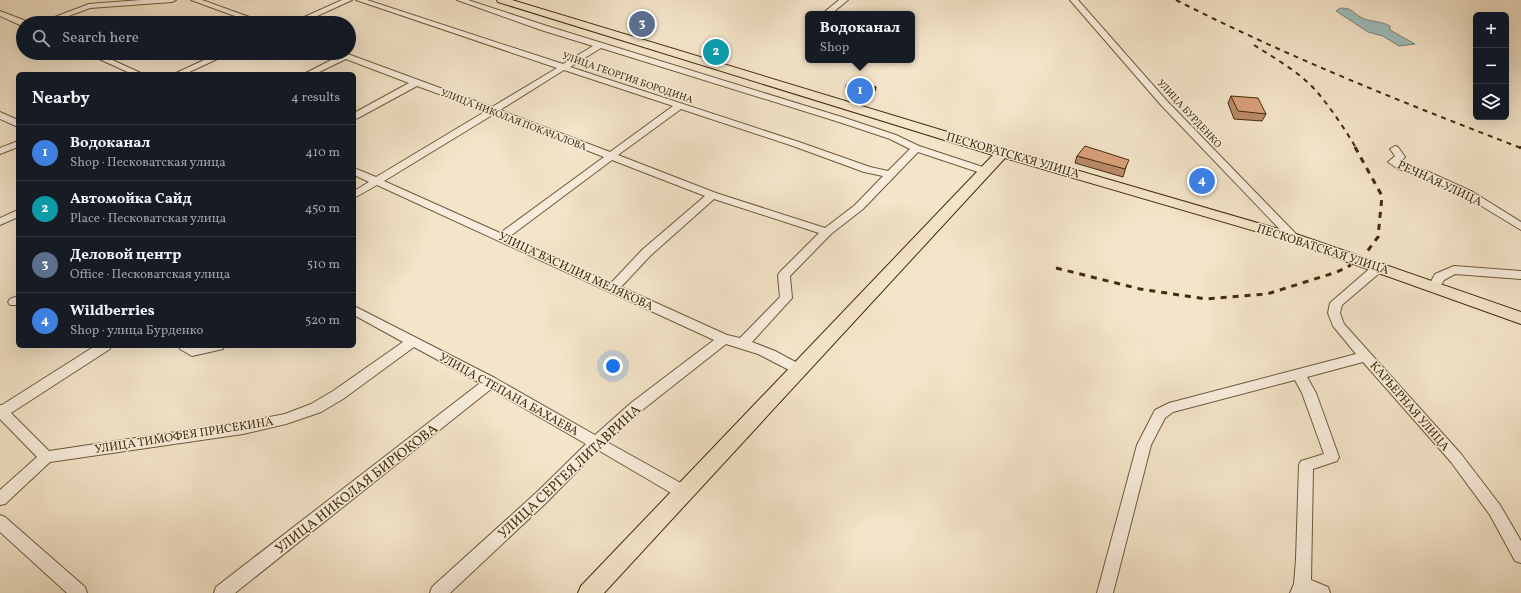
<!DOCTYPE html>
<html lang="en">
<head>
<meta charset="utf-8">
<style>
  body { margin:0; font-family:Vollkorn,serif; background:#242831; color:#f1f3f6 }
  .controls { position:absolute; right:12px; top:12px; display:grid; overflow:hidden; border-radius:6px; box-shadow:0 4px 16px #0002 }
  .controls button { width:36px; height:36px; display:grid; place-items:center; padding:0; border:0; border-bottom:1px solid #363941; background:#171b24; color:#f1f3f6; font:20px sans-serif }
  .you { position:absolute; left:613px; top:366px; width:14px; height:14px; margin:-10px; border:3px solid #fff; border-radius:50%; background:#1a73e8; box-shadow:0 0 0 6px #1a73e833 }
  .badge { display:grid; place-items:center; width:26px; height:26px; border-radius:50%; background:#c59692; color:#fff; font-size:13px; font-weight:700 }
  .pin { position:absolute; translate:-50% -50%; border:2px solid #fff; box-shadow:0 1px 4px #0006 }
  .popup { position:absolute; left:805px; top:11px; width:110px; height:52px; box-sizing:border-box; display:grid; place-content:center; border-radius:6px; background:#171b24; filter:drop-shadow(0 1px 3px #0005); font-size:13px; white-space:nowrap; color:#9ea1a6 }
  .popup b { font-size:15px; color:#f1f3f6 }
  .popup::after { content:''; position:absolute; left:50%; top:100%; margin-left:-8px; border:8px solid transparent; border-top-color:#171b24 }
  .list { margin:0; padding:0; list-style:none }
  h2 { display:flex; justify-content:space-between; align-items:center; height:52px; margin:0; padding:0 16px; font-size:17px }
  h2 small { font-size:13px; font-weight:400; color:#9ea1a6 }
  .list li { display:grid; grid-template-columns:26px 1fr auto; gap:12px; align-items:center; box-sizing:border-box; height:56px; padding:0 16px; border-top:1px solid #363941 }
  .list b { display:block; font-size:15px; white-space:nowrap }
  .list p { margin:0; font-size:13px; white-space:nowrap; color:#9ea1a6 }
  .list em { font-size:13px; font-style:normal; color:#9ea1a6 }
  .icon { flex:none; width:22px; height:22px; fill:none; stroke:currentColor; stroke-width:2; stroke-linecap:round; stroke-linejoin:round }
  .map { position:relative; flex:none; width:1521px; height:593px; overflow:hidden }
  .search { position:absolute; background:#171b24; box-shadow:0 4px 16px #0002; left:16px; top:16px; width:340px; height:44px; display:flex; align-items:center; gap:10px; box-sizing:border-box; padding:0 14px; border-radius:22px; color:#9ea1a6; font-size:15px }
  .panel { position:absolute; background:#171b24; box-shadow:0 4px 16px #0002; left:16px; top:72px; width:340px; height:276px; border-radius:6px }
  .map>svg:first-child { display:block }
  .water { fill:#9ebdbd; stroke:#7a8375 }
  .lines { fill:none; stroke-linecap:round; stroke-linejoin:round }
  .minor-casing { stroke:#6f5a3a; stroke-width:2 }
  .major-casing { stroke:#432c0a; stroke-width:2 }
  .minor { fill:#f8eddc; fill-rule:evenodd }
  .major { fill:#f4e4c9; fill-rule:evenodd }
  .rail-far1 { stroke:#432c0a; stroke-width:2; stroke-dasharray:5 5; stroke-linecap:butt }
  .rail { stroke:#432c0a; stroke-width:3; stroke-dasharray:6 6; stroke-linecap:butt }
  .wall { fill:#bb8a6a; stroke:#432c0a }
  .shaded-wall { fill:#997056; stroke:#432c0a }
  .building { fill:#daa07b; stroke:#432c0a }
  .labels { text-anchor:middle; stroke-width:3; stroke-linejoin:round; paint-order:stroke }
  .far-street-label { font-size:10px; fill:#432c0a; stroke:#f8eddc }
  .street-label { font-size:12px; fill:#432c0a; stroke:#f8eddc }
  .near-street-label { font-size:14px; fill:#432c0a; stroke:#f8eddc }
</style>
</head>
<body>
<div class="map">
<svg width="1521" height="593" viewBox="0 0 1521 593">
  <rect width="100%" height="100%" fill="#f4e4c9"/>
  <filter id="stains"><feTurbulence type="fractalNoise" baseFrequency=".005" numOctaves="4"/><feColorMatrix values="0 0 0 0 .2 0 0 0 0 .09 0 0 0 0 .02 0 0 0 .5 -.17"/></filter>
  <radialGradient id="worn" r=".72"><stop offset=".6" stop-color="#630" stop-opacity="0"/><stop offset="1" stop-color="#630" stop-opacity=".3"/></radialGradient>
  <path class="water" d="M1340,8C1354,8 1352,13 1362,18C1371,22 1381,21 1390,26V30L1415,44L1399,46L1383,36L1368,32L1336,11Z"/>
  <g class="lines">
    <defs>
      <g id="minor">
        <path d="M141,0H176L172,2L90,8L50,23H39L89,4Z"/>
        <path d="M191,0H202L266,23H254Z"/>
        <path d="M342,0H352L302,23H291Z"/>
        <path d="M356,0H367L563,64L593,46L541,30L457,0H468L547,26L845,118L896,135L919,146L989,169L990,171L989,173H981L918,152L863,209L831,234L790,276L792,298L752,342L775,351L803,366L805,369L803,372L798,374L793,372L758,354L726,344L641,411L607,442L688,487L691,492L688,497L683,498L678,497L598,450L547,502L450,593H430L432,587L537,492L586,444L491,389L235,593H214L216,587L480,383L414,347L343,399L321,412L286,424L243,434L50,462L5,504L0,505V490L37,457L0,419V405H2L95,346H111L110,349L11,413L49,451L243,422L285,414L311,404L333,391L403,342L354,315V306L495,378L595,435L631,403L714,340L377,185L354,198V191L369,182L354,175V168L376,177L486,111L417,86L358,118L354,119V113L409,83L346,59L315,74H304L339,56L334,53H345L492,107L557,68ZM601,48L839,122L890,139L910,149L888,171L870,167L799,142L570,67ZM564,70L673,106L610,152L500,110ZM681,109L793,146L864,172L883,176L855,205L825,228L716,193L618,155ZM494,114L604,157L500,233L384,181ZM612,160L705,196L642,250L611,283L509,237ZM714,199L819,233L780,272L778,275L780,297L740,338L727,335L621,287L650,256Z"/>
        <path d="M839,0H848L831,14H822Z"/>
        <path d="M1070,0H1078L1167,101L1298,236L1300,238L1298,240H1290L1161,105Z"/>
        <path d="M0,11L26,21L27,23H23V25H20L0,16Z"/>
        <path d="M86,53H97L143,74H132Z"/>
        <path d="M219,53H230L185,74H174Z"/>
        <path d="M0,112L18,120V127L0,119Z"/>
        <path d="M18,141V147L0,154V148Z"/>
        <path d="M1395,146L1398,147L1405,157L1400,162L1429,172L1473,192L1521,222V230L1465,196L1421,176L1398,169L1388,162L1395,156L1390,149Z"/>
        <path d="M18,210V217L0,225V218Z"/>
        <path d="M1379,263L1383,264L1385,267L1383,270L1342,305L1340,313L1344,324L1461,454L1500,505L1521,541V563L1515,561L1490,515L1451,462L1363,362L1307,377L1316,393L1339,457L1337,461L1313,469L1311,580L1328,587L1330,593H1290L1294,584L1296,559L1299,465L1301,461L1324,454L1302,393L1295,380L1173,412L1165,418L1151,445L1113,593H1097L1137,445L1155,410L1169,403L1356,354L1333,326L1328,313L1330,303L1375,264Z"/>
        <path d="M1454,266L1521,271V279L1455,274L1444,280L1438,290H1430L1428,287L1435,274Z"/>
        <path d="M18,296V305H10L8,302L10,299Z"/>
        <path d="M179,346H224L223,349L192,356L180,349Z"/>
        <path d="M0,515L5,517L85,587L87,593H67L0,532Z"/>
      </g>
      <path id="major" d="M497,0H512L1007,150L1299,235L1521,312V324L1289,241L1005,158L604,593H578L581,586L993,155L498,2Z"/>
    </defs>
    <use href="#minor" class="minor-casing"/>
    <use href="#major" class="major-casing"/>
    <use href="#minor" class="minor"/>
    <use href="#major" class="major"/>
    <g class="rail-far1">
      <path d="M1176,0C1288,57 1404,103 1521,148"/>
      <path d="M1254,45C1276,59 1301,73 1318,93C1332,110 1345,129 1356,148"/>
    </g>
    <g class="rail">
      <path d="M1355,147L1382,196L1378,237L1366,253"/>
      <path d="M1519,147L1521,148"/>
      <path d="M1056,268L1140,289L1206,299L1267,294L1337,272L1351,265"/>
    </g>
  </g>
  <g class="wall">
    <path d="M704,48L727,52L719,57L705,53Z"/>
    <path d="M846,85L876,87L875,91L869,97L846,90Z"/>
    <path d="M1231,96L1266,114L1262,121L1234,119L1228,103Z"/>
    <path d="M1077,156L1126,167L1123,177L1075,163Z"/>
  </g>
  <g class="shaded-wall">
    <path d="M727,47V52L719,57V53Z"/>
    <path d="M876,87L875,91L869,97V92Z"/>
  </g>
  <g class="building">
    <path d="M712,43L727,47L719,53L704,48Z"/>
    <path d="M852,80L876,87L869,92L846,85Z"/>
    <path d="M1231,96L1258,98L1266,114L1238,111Z"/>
    <path d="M1085,146L1129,160L1125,169L1077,156Z"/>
  </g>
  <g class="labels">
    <g class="far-street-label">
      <text transform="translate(628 77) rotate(19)" y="4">УЛИЦА ГЕОРГИЯ БОРОДИНА</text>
      <text transform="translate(1190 113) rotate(47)" y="4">УЛИЦА БУРДЕНКО</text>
      <text transform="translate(514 119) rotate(21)" y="4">УЛИЦА НИКОЛАЯ ПОКАЧАЛОВА</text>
    </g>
    <g class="street-label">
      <text transform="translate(1013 155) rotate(16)" y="4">ПЕСКОВАТСКАЯ УЛИЦА</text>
      <text transform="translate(1440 183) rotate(25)" y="4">РЕЧНАЯ УЛИЦА</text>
      <text transform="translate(1323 249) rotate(18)" y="4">ПЕСКОВАТСКАЯ УЛИЦА</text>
      <text transform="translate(576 271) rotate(25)" y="4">УЛИЦА ВАСИЛИЯ МЕЛЯКОВА</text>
      <text transform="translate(509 394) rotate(29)" y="4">УЛИЦА СТЕПАНА БАХАЕВА</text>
      <text transform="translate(1410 406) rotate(49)" y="4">КАРЬЕРНАЯ УЛИЦА</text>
      <text transform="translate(184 435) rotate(-9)" y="4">УЛИЦА ТИМОФЕЯ ПРИСЕКИНА</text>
    </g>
    <g class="near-street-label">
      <text transform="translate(569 471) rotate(-43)" y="5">УЛИЦА СЕРГЕЯ ЛИТАВРИНА</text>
      <text transform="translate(356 488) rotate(-38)" y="5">УЛИЦА НИКОЛАЯ БИРЮКОВА</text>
    </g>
  </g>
  <rect width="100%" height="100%" filter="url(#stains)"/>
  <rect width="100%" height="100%" fill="url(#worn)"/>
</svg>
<div class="controls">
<button>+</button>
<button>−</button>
<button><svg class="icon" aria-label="layers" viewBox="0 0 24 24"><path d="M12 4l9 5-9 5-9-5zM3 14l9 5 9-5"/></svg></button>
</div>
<div class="you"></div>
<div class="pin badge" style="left:860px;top:91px;background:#3f7fe0">1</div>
<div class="popup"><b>Водоканал</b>Shop</div>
<div class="pin badge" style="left:716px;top:52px;background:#0f9aa8">2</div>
<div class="pin badge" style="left:642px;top:24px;background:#5c6f8a">3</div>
<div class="pin badge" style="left:1202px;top:181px;background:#3f7fe0">4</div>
<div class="search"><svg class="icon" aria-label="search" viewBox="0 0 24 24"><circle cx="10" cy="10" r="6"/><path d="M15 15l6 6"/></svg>Search here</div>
<section class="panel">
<h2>Nearby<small>4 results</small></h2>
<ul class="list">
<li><span class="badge" style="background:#3f7fe0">1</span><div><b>Водоканал</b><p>Shop · Песковатская улица</p></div><em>410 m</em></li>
<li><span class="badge" style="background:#0f9aa8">2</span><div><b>Автомойка Сайд</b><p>Place · Песковатская улица</p></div><em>450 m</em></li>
<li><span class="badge" style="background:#5c6f8a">3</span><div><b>Деловой центр</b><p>Office · Песковатская улица</p></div><em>510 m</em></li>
<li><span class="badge" style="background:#3f7fe0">4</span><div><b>Wildberries</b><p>Shop · улица Бурденко</p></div><em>520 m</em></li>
</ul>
</section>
</div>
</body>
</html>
